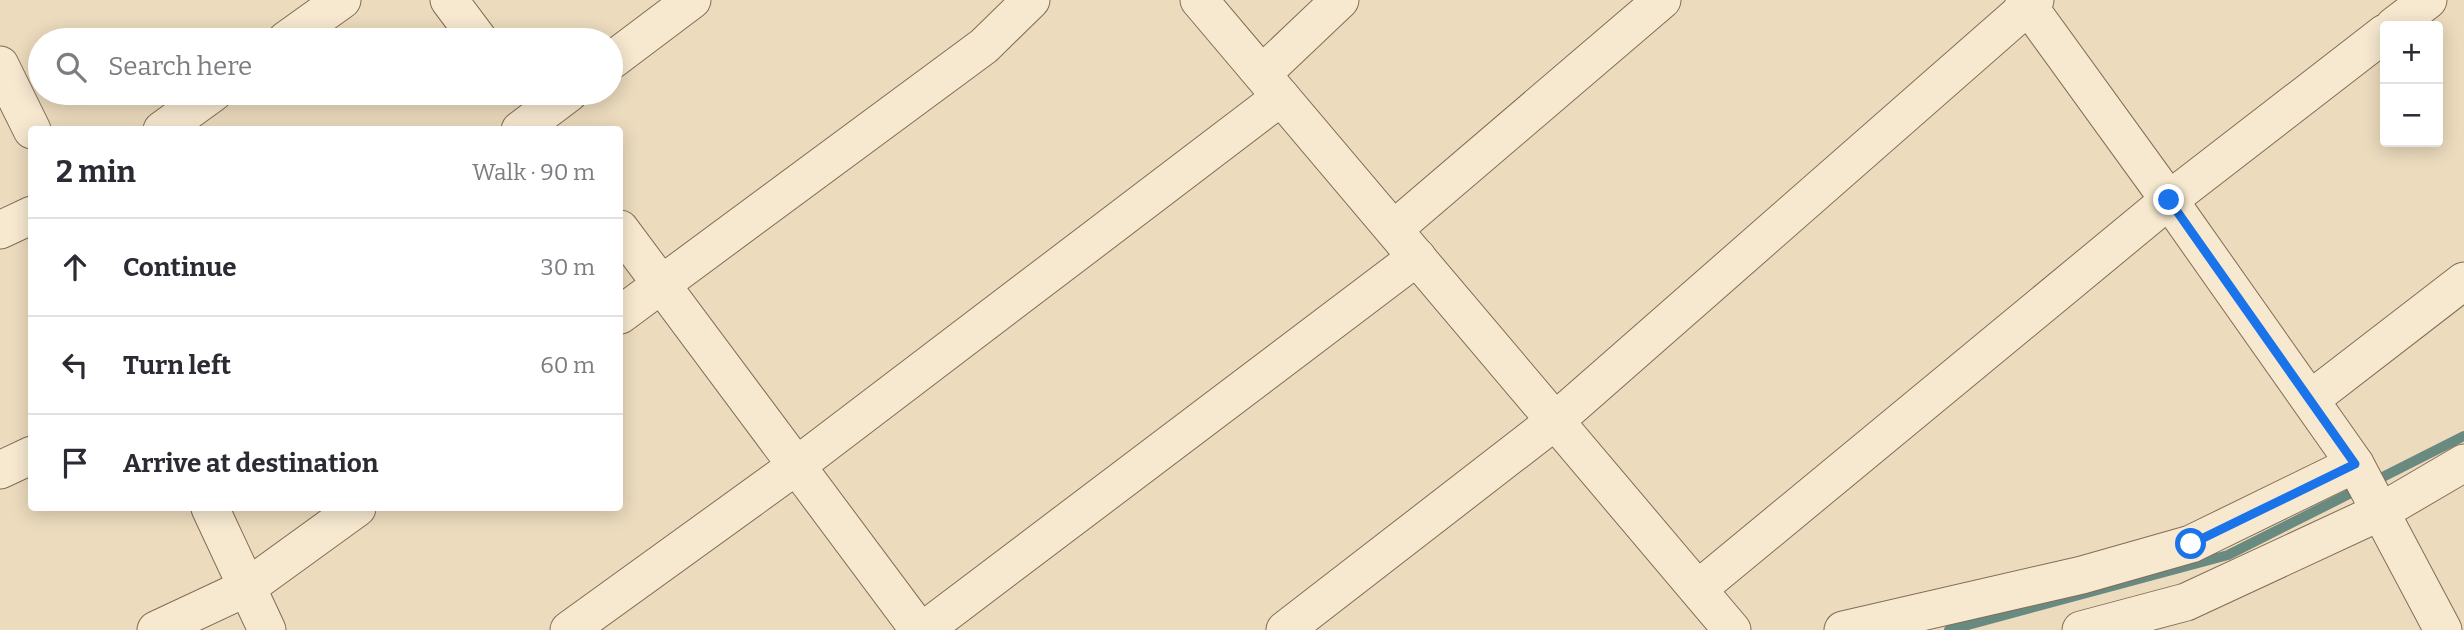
<!DOCTYPE html>
<html lang="en">
<head>
<meta charset="utf-8">
<style>
  body { margin:0; font-family:Bitter,serif; background:#f7f7f7; color:#2b2b33 }
  .controls { position:absolute; right:21px; top:21px; display:grid; overflow:hidden; border-radius:7px; box-shadow:0 4px 18px #0003 }
  .controls button { width:63px; height:63px; display:grid; place-items:center; padding:0; border:0; border-bottom:2px solid #e1e1e2; background:#fff; color:#2b2b33; font:35px sans-serif }
  .stop { position:absolute; width:21px; height:21px; margin:-16px; border:5px solid #1a73e8; border-radius:50%; background:#fff }
  .stop.end { background:#1a73e8; border-color:#fff; box-shadow:0 2px 7px #0008 }
  .list { margin:0; padding:0; list-style:none }
  h2 { display:flex; justify-content:space-between; align-items:center; height:91px; margin:0; padding:0 28px; font-size:30px }
  h2 small { font-size:23px; font-weight:400; color:#7c7c81 }
  .list li { display:grid; grid-template-columns:46px 1fr auto; gap:21px; align-items:center; box-sizing:border-box; height:98px; padding:0 28px; border-top:2px solid #e1e1e2 }
  .list b { display:block; font-size:26px; white-space:nowrap }
  .list em { font-size:23px; font-style:normal; color:#7c7c81 }
  .icon { flex:none; width:38px; height:38px; fill:none; stroke:currentColor; stroke-width:2; stroke-linecap:round; stroke-linejoin:round }
  .map { position:relative; flex:none; width:2464px; height:630px; overflow:hidden }
  .search { position:absolute; background:#fff; box-shadow:0 4px 18px #0003; left:28px; top:28px; width:595px; height:77px; display:flex; align-items:center; gap:18px; box-sizing:border-box; padding:0 24px; border-radius:38px; color:#7c7c81; font-size:26px }
  .panel { position:absolute; background:#fff; box-shadow:0 4px 18px #0003; left:28px; top:126px; width:595px; height:385px; border-radius:7px }
  .map>svg:first-child { display:block }
  .lines { fill:none; stroke-linecap:round; stroke-linejoin:round }
  .stream { stroke:#698a80; stroke-width:10 }
  .minor-casing { stroke:#836c57; stroke-width:39 }
  .minor { stroke:#f7e9d0; stroke-width:37 }
  .route { stroke:#1a73e8; stroke-width:9 }
</style>
</head>
<body>
<div class="map">
<svg width="2464" height="630" viewBox="0 0 2464 630">
  <rect width="100%" height="100%" fill="#ecdbbd"/>
  <g class="lines">
    <path class="stream" d="M1949,630L2228,555L2464,436"/>
    <defs>
      <g id="minor">
        <path d="M449,0L479,40"/>
        <path d="M1199,0L1732,630"/>
        <path d="M2024,0L2169,200L2355,464L2443,630"/>
        <path d="M2394,26L2428,0"/>
        <path d="M286,40L342,0"/>
        <path d="M611,61L692,0"/>
        <path d="M0,65L32,130"/>
        <path d="M1262,74L1340,0"/>
        <path d="M162,130L213,93"/>
        <path d="M520,130L569,93"/>
        <path d="M620,229L919,630"/>
        <path d="M1394,229L1662,0"/>
        <path d="M0,230L32,215"/>
        <path d="M620,315L984,46L1031,0"/>
        <path d="M2311,399L2464,281"/>
        <path d="M0,470L32,455"/>
        <path d="M210,508L267,630"/>
        <path d="M1698,589L2169,200L2385,33"/>
        <path d="M156,630L248,587L357,508"/>
        <path d="M569,630L796,466L1281,97"/>
        <path d="M924,630L1417,257"/>
        <path d="M1285,630L1555,421L2035,0"/>
        <path d="M1843,630L2082,575L2191,544L2355,464"/>
        <path d="M2081,630L2186,602L2382,511L2464,463"/>
      </g>
    </defs>
    <use href="#minor" class="minor-casing"/>
    <use href="#minor" class="minor"/>
  </g>
  <g class="lines">
    <path class="route" d="M2169,200L2355,464L2191,544"/>
  </g>
</svg>
<div class="controls">
<button>+</button>
<button>−</button>
</div>
<div class="stop" style="left:2191px;top:544px"></div>
<div class="stop end" style="left:2169px;top:200px"></div>
<div class="search"><svg class="icon" aria-label="search" viewBox="0 0 24 24"><circle cx="10" cy="10" r="6"/><path d="M15 15l6 6"/></svg>Search here</div>
<section class="panel">
<h2>2 min<small>Walk · 90 m</small></h2>
<ul class="list">
<li><svg class="icon" aria-label="ahead" viewBox="0 0 24 24"><path d="M12 20V5M6 11l6-6 6 6"/></svg><div><b>Continue</b></div><em>30 m</em></li>
<li><svg class="icon" aria-label="left" viewBox="0 0 24 24"><path d="M17 20v-9H6M10 6l-5 5 5 5"/></svg><div><b>Turn left</b></div><em>60 m</em></li>
<li><svg class="icon" aria-label="arrive" viewBox="0 0 24 24"><path d="M6 21V4h12l-3 4 3 4H6"/></svg><div><b>Arrive at destination</b></div></li>
</ul>
</section>
</div>
</body>
</html>
